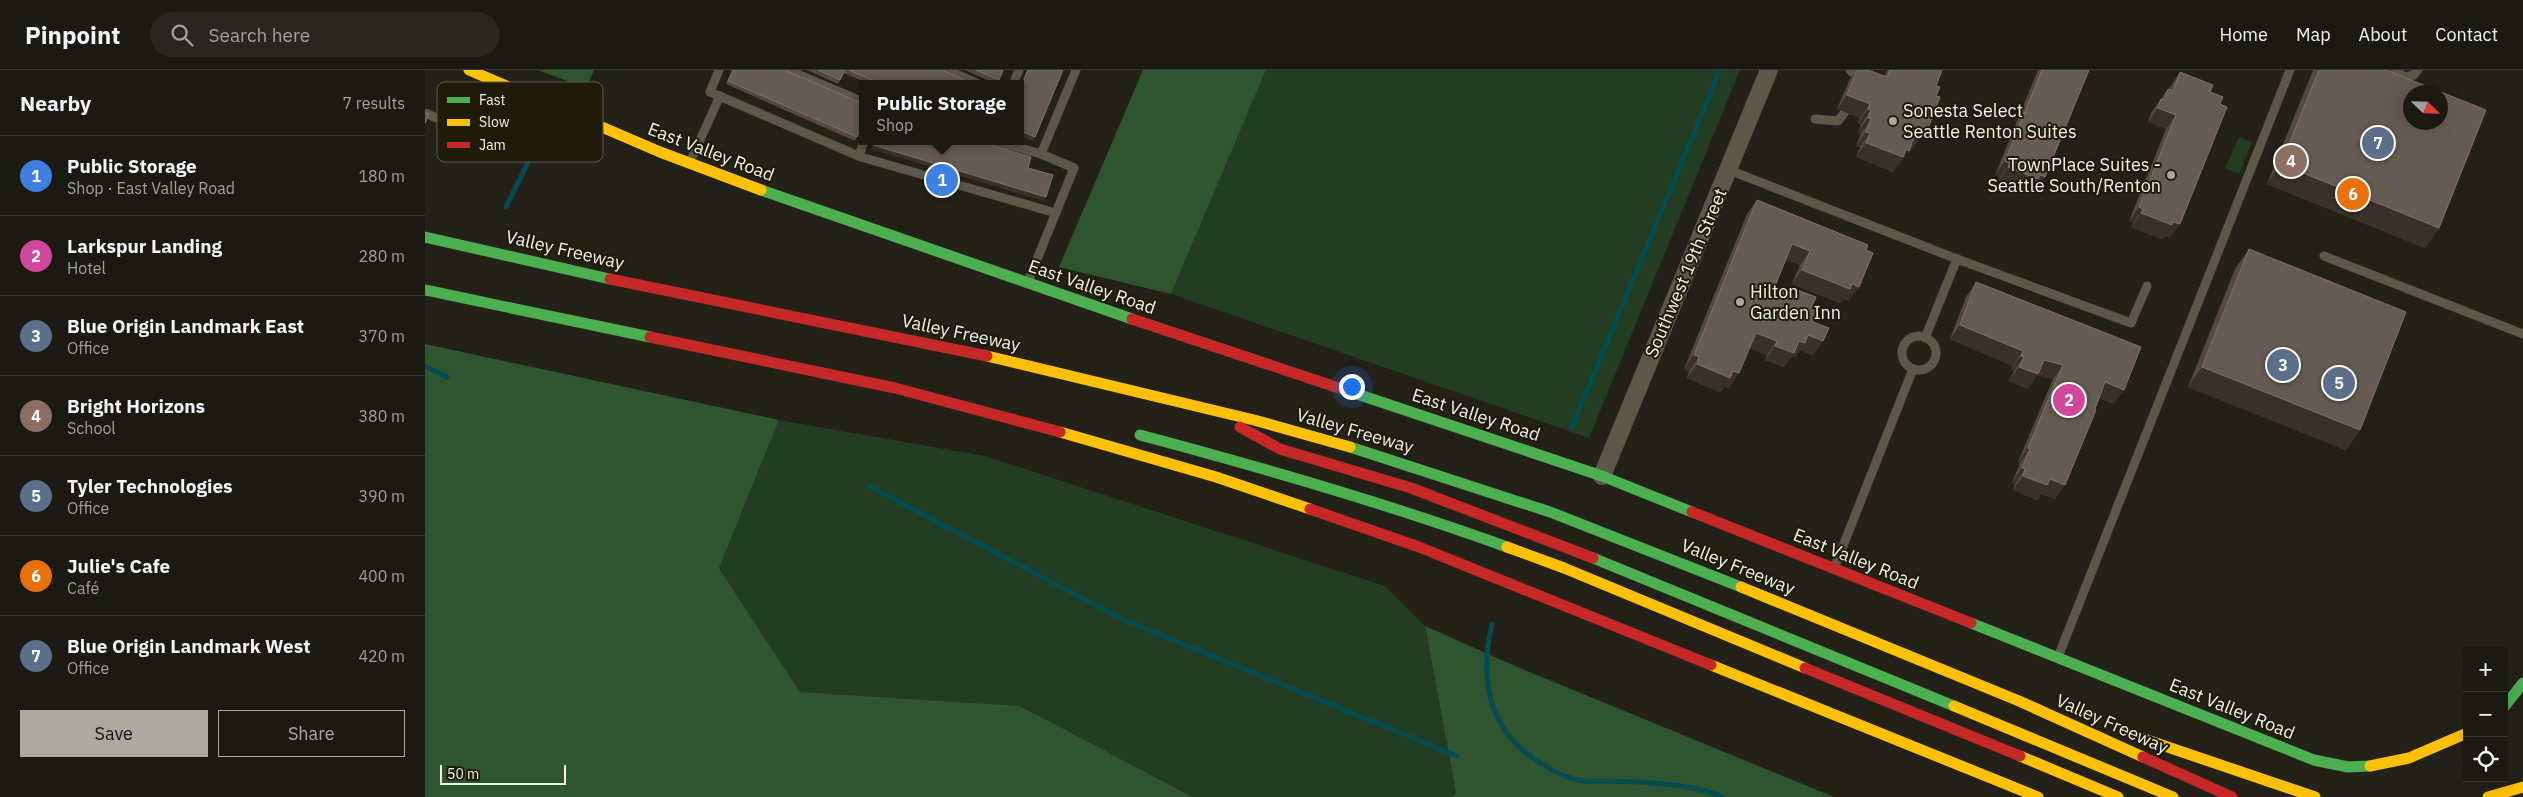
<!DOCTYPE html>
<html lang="en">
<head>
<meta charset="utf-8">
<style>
  body { margin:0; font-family:"IBM Plex Sans",sans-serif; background:#272620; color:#f1f3f6 }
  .controls { position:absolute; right:15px; bottom:15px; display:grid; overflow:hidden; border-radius:0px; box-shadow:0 5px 20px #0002 }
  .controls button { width:45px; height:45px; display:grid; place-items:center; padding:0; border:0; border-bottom:1px solid #383832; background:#1a1912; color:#f1f3f6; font:25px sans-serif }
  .compass { position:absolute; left:1978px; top:15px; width:45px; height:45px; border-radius:50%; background:#1a1912; box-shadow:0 5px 20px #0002; rotate:113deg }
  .scale { position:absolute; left:15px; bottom:12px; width:126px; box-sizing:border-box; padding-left:5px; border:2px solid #f5f2e7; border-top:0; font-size:14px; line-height:18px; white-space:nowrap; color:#f5f2e7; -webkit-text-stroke:4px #1f1b09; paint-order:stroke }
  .you { position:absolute; left:926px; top:316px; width:18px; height:18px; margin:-12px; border:4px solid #fff; border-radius:50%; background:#1a73e8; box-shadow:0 0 0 8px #1a73e833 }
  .badge { display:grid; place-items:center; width:32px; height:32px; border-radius:50%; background:#aca99f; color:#fff; font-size:16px; font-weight:700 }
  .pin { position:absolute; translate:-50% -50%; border:2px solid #fff; box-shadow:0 1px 5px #0006 }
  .popup { position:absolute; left:434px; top:10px; width:165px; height:65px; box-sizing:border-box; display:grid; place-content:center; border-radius:0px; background:#1a1912; filter:drop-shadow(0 1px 4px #0005); font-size:16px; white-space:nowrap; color:#9fa09f }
  .popup b { font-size:19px; color:#f1f3f6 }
  .popup::after { content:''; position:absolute; left:50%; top:100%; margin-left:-10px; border:10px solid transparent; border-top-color:#1a1912 }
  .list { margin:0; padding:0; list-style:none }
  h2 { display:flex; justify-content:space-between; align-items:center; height:65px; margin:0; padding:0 20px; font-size:21px }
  h2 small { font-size:16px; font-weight:400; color:#9fa09f }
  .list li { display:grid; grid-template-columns:32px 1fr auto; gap:15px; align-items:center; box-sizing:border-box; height:80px; padding:0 20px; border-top:1px solid #383832 }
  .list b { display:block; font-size:19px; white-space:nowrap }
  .list p { margin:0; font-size:16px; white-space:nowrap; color:#9fa09f }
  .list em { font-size:16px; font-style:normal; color:#9fa09f }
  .actions { display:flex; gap:10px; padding:15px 20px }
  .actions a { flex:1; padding:11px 0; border:1px solid #aca99f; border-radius:0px; text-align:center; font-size:18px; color:#aca99f }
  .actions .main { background:#aca99f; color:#111 }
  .icon { flex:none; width:28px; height:28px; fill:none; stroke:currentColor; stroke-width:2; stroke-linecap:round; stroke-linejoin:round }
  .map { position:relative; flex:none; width:2098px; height:727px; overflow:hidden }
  header { display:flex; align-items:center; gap:30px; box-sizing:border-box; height:70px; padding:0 25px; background:#1a1912; border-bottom:1px solid #383832 }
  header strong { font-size:24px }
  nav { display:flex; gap:28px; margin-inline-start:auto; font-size:18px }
  .search { width:350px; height:45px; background:#272620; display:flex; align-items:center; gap:12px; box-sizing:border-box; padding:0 18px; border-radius:28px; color:#9fa09f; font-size:19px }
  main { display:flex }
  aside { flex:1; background:#1a1912 }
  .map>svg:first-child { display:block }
  .green { fill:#223d22 }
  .forest { fill:#2e5530 }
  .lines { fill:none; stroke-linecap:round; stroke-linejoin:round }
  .stream { stroke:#044c50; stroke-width:5 }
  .lane { stroke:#5d574a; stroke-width:9 }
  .street { stroke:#5d574a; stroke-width:18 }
  .fast { stroke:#4caf50; stroke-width:11 }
  .slow { stroke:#ffc107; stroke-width:11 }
  .jam { stroke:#c62828; stroke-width:11 }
  .wall { fill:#534941 }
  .shaded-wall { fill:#393129 }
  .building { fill:#655b52; stroke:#7b736a; fill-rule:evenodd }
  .poi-dot { fill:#aca99f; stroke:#1f1b09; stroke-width:2 }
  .labels { text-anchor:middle; stroke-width:4; stroke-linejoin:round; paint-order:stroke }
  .poi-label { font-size:18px; fill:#f5f2e7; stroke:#1f1b09; text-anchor:start }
  .street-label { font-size:18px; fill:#f5f2e7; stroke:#1f1b09 }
  .key { fill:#1f1b09; stroke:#5f5c4c; stroke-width:1 }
  .key-label { font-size:14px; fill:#f5f2e7 }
</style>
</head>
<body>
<header>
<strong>Pinpoint</strong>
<div class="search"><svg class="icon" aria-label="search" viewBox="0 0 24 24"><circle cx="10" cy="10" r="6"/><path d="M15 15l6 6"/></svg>Search here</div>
<nav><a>Home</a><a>Map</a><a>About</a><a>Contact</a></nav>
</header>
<main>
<aside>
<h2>Nearby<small>7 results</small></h2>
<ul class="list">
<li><span class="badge" style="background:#3f7fe0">1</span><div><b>Public Storage</b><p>Shop · East Valley Road</p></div><em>180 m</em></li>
<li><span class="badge" style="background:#d1479c">2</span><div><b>Larkspur Landing</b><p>Hotel</p></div><em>280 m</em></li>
<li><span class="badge" style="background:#5c6f8a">3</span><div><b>Blue Origin Landmark East</b><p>Office</p></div><em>370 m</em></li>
<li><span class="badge" style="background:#8d6e63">4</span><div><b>Bright Horizons</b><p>School</p></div><em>380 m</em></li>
<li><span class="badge" style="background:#5c6f8a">5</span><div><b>Tyler Technologies</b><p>Office</p></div><em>390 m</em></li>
<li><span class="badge" style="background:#e8710a">6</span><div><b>Julie's Cafe</b><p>Café</p></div><em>400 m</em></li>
<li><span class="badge" style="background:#5c6f8a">7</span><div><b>Blue Origin Landmark West</b><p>Office</p></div><em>420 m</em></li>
</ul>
<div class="actions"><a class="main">Save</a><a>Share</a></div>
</aside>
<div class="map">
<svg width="2098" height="727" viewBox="0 0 2098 727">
  <rect width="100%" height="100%" fill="#232118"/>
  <g class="green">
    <path d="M841,0H1315L1164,368L746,224Z"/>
    <path d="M1814,67L1827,72L1814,104L1800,98Z"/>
    <path d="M354,350L560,386L960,516L1000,556L1031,724L1027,727H768L595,636L375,622L294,498Z"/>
  </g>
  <g class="forest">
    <path d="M113,0H169L161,18Z"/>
    <path d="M718,0H841L746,224L634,197Z"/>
    <path d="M0,274L354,350L294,498L375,622L595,636L768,727H0Z"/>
    <path d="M1000,556L1090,596L1409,727H1027L1031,723Z"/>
  </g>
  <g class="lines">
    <g class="stream">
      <path d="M81,137L119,60"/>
      <path d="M0,296L22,307"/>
      <path d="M1147,357L1295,0"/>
      <path d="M444,416L697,549L1032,686"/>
      <path d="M1067,554C1053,612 1065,665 1119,695C1130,702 1144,709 1158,711C1165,712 1173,710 1180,711C1215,712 1266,713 1297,727"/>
    </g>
    <g class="lane">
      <path d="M294,0L285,22L436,87L631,143"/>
      <path d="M363,0L438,32"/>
      <path d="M522,0L554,14"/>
      <path d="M1425,0L1432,6V14"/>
      <path d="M1969,0L1980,7L1989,5L1993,0"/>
      <path d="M588,14L594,0"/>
      <path d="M0,43L63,70L85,18"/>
      <path d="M1390,49L1413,51L1420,42"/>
      <path d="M571,71L616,84"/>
      <path d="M434,86L439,71"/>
      <path d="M265,92L295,26"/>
      <path d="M1304,100L1532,189"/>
      <path d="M1899,186L2098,264"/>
      <path d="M602,214L649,98L616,84L651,0"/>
      <circle cx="1494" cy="283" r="17"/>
      <path d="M1500,268L1532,189L1706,253L1722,216"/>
      <path d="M1410,496L1488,299"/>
      <path d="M1633,587L1865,0"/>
    </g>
    <path class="street" d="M1177,406L1344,0"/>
    <g class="fast">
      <path d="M336,120L707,249"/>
      <path d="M0,167L185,209"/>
      <path d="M0,220L225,267"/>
      <path d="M920,320L1177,406L1267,442"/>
      <path d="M715,365C839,398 961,433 1082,477"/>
      <path d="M925,377L1125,442L1316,517"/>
      <path d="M1168,488L1529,636"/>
      <path d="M1546,553L1889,690L1923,697L1945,696"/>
      <path d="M2079,637L2098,613"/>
    </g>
    <g class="slow">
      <path d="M44,0L235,82L336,120"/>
      <path d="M562,286L829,350L925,377"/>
      <path d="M635,362L791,407L885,439"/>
      <path d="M1082,477L1139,498L1380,598"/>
      <path d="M1316,517L1594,631L1718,687"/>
      <path d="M1286,595L1613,727"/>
      <path d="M1529,636L1748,727"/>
      <path d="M1719,669L1890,727"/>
      <path d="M1595,686L1693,727"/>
      <path d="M1945,696L1984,688L2042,663"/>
      <path d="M2063,727L2098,717"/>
    </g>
    <g class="jam">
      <path d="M185,209L562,286"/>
      <path d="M707,249L920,320"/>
      <path d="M225,267L470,318L635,362"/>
      <path d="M815,357L855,379L986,418L1168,488"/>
      <path d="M885,439L994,477L1286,595"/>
      <path d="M1267,442L1546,553"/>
      <path d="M1380,598L1595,686"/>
      <path d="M1718,687L1807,727"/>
    </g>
  </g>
  <g class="wall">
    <path d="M307,0H360L432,67L430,71L301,14Z"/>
    <path d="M382,0H517L548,14H444L419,3L413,14Z"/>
    <path d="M540,0H578L574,10L571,14Z"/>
    <path d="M602,0H638L610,67L607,71L596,66V14Z"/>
    <path d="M1431,0H1443L1459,6L1463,0H1517L1511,16V26L1503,58L1493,72H1492L1484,83L1482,82L1474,95L1473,94L1468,102L1431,87L1435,77L1431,76L1436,64L1433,62L1436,55L1433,53L1435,48L1412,39L1424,11Z"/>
    <path d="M1613,0H1664L1610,121L1606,120L1603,124L1573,112L1575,107L1570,105Z"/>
    <path d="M1888,0H1961L2014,158L2000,178L1842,114Z"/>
    <path d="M1755,2L1785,22L1745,168L1740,166L1737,169L1706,157L1708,153L1704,151L1741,59L1723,52L1726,43L1733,33L1743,19H1744Z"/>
    <path d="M1332,130L1443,175L1424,231L1418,229L1415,233L1367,214L1375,195L1361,190L1350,216L1369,224L1372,220L1386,239L1388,252L1398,271L1388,285L1375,280L1370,288L1367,286L1359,297L1340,290L1342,285L1324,278L1304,318L1300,316L1295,322L1262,308L1264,301L1259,299L1322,144Z"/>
    <path d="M1824,179L1935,360L1921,380L1763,317L1810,199Z"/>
    <path d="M1551,212L1689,334L1674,328L1630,429L1616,424L1612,430L1588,420L1590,414L1587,413L1595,393L1593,392L1628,309L1612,305L1603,319L1584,311L1589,301L1586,300L1588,296L1525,269L1541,227Z"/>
  </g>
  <g class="shaded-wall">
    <path d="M1422,25L1445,34L1435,48L1412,39Z"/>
    <path d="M1733,38L1751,45L1741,59L1723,52Z"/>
    <path d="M1443,39L1446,40L1436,55L1433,53Z"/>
    <path d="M1443,48L1446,49L1436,64L1433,62Z"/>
    <path d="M1499,56L1503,58L1493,72H1492L1484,83L1482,82L1474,95L1473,94L1468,102L1431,87L1441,73Z"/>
    <path d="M596,61L610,67L607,71L596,66Z"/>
    <path d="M1441,62L1445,63L1435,77L1431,76Z"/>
    <path d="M448,75L621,127L618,131L446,79Z"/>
    <path d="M1580,91L1585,93L1575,107L1570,105Z"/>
    <path d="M1856,94L2014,158L2000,178L1842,114Z"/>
    <path d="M1583,97L1615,105L1620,107L1610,121L1606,120L1603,124L1573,112Z"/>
    <path d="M1714,137L1718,139L1708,153L1704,151Z"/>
    <path d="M1716,143L1748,152L1755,154L1745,168L1740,166L1737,169L1706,157Z"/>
    <path d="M1367,174L1385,181L1375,195L1357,188Z"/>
    <path d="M1377,200L1427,214L1434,217L1424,231L1418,229L1415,233L1367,214Z"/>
    <path d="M1535,255L1598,281L1588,296L1525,269Z"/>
    <path d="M1331,263L1352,271L1342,285L1321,277Z"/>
    <path d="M1383,265L1398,271L1388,285L1375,280L1370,288L1367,286L1359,297L1340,290L1350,276L1374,271Z"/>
    <path d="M1269,285L1274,287L1264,301L1259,299Z"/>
    <path d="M1596,286L1599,287L1589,301L1586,300Z"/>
    <path d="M1619,290L1638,295L1628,309L1612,305L1603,319L1584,311L1594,297Z"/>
    <path d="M1272,294L1308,301L1314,303L1304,318L1300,316L1295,322L1262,308Z"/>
    <path d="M1777,297L1935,360L1921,380L1763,317Z"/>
    <path d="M1680,312L1699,320L1689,334L1670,326Z"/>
    <path d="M1603,378L1605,379L1595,393L1593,392Z"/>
    <path d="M1597,398L1600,399L1590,414L1587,413Z"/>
    <path d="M1598,406L1625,409L1640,415L1630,429L1616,424L1612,430L1588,420Z"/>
  </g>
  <g class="building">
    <path d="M308,0H360L438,34V53L432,67L303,11Z"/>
    <path d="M393,0H420L415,10Z"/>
    <path d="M424,0H517L548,14H456Z"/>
    <path d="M551,0H578L574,10Z"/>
    <path d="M603,0H638L610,67L596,61V17Z"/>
    <path d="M1432,0H1443L1462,7L1465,0H1517L1511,16L1515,17L1511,26L1515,27L1503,58L1499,56L1494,69L1489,67L1484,81L1481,79L1478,87L1441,73L1445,63L1441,62L1446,49L1443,48L1446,40L1443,39L1445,34L1422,25Z"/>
    <path d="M1617,0H1664L1620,107L1615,105L1613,109L1583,97L1585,93L1580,91Z"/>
    <path d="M1894,0H1961L2061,40L2014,158L1856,94ZM1986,22H2016V52H1986Z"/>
    <path d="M1755,2L1788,15L1785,22L1798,27L1795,34L1802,37L1755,154L1748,152L1747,155L1716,143L1718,139L1714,137L1751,45L1733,38L1736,29L1739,30L1743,19L1748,21Z"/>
    <path d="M0,42L4,44L0,53Z"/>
    <path d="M450,71H554L606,87L603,98L628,105L621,127L448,75Z"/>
    <path d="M1332,130L1443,175L1441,180L1448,183L1434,217L1427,214L1425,219L1377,200L1385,181L1367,174L1350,216L1371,225L1372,220L1391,227L1386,239L1392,242L1388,252L1404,258L1398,271L1383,265L1380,273L1374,271L1369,283L1350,276L1352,271L1331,263L1314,303L1308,301L1305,308L1272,294L1274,287L1269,285Z"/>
    <path d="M1824,179L1981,242L1935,360L1777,297Z"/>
    <path d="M1551,212L1716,277L1699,320L1680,312L1670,339L1671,340L1640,415L1625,409L1622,415L1598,406L1600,399L1597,398L1605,379L1603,378L1638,295L1619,290L1613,304L1594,297L1599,287L1596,286L1598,281L1535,255Z"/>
  </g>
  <g class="poi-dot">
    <circle cx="1468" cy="51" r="5"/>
    <circle cx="1746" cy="105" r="5"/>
    <circle cx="1315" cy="232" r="5"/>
  </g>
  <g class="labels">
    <g class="poi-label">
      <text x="1478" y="47">Sonesta Select<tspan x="1478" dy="21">Seattle Renton Suites</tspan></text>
      <text x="1736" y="101" text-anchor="end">TownPlace Suites -<tspan x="1736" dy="21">Seattle South/Renton</tspan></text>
      <text x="1325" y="228">Hilton<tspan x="1325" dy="21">Garden Inn</tspan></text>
    </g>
    <g class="street-label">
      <text transform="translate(286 82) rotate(21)" y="6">East Valley Road</text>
      <text transform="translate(140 180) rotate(13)" y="6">Valley Freeway</text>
      <text transform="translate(1261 203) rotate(-67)" y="6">Southwest 19th Street</text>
      <text transform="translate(667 217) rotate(19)" y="6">East Valley Road</text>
      <text transform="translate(536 263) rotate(12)" y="6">Valley Freeway</text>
      <text transform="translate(1051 345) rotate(18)" y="6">East Valley Road</text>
      <text transform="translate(930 361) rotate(16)" y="6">Valley Freeway</text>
      <text transform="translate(1431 489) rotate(22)" y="6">East Valley Road</text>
      <text transform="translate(1313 497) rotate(22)" y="6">Valley Freeway</text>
      <text transform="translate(1807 639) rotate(22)" y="6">East Valley Road</text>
      <text transform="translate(1687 654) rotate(24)" y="6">Valley Freeway</text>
    </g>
  </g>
  <rect x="12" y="12" width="166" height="80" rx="8" class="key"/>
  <rect x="22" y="27" width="23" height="6" fill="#4caf50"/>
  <rect x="22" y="49" width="23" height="7" fill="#ffc107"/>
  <rect x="22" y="72" width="23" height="6" fill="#c62828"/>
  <g class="key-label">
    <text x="54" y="35">Fast</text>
    <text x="54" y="57">Slow</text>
    <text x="54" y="80">Jam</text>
  </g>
</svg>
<div class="controls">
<button>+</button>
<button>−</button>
<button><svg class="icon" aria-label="locate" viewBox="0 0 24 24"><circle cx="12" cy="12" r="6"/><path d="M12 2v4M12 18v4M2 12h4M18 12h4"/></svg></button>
</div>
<svg class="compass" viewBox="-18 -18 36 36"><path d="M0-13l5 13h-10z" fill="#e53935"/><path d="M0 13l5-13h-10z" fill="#9fa09f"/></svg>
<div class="scale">50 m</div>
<div class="you"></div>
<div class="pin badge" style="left:517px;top:110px;background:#3f7fe0">1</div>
<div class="popup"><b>Public Storage</b>Shop</div>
<div class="pin badge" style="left:1644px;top:330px;background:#d1479c">2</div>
<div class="pin badge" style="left:1858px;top:295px;background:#5c6f8a">3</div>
<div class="pin badge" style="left:1866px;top:91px;background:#8d6e63">4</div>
<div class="pin badge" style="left:1914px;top:313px;background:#5c6f8a">5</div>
<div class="pin badge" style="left:1928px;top:124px;background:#e8710a">6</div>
<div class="pin badge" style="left:1953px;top:73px;background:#5c6f8a">7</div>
</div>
</main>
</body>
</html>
